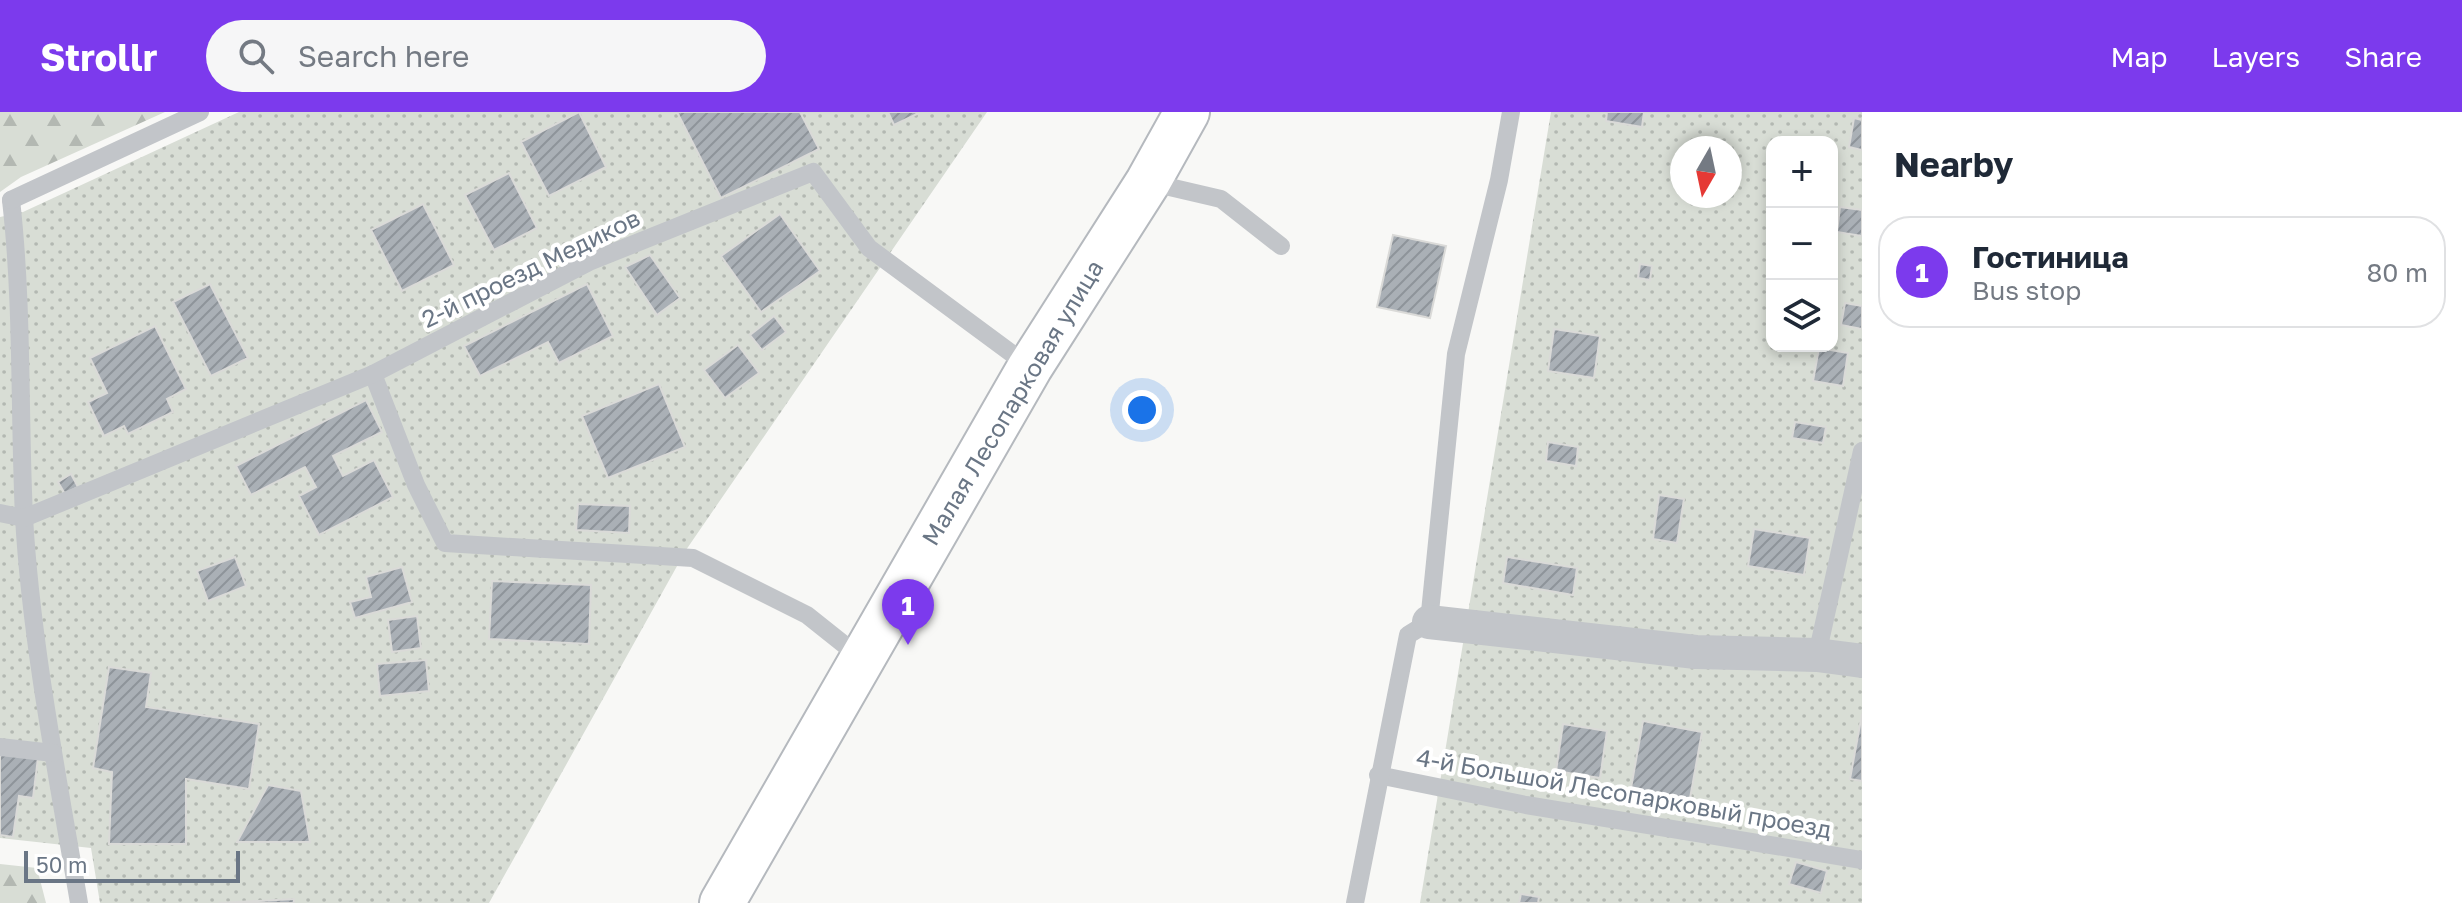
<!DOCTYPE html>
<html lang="en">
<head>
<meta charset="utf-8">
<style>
  body { margin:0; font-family:"Golos Text",sans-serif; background:#f6f6f7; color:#1f2937 }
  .controls { position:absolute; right:24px; top:24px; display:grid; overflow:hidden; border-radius:16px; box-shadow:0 4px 12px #0003 }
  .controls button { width:72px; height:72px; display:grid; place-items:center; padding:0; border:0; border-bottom:2px solid #e0e1e3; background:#fff; color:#1f2937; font:40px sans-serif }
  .compass { position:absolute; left:1670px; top:24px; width:72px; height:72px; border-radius:50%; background:#fff; box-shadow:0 4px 12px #0003; rotate:189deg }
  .scale { position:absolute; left:24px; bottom:20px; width:216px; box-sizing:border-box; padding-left:8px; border:4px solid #6a7685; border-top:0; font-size:22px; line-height:28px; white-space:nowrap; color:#6a7685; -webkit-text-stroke:6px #fff; paint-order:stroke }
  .you { position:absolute; left:1142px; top:298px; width:28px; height:28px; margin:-20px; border:6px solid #fff; border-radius:50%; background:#1a73e8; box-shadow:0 0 0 12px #1a73e833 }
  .badge { display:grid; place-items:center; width:52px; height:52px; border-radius:50%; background:#7c3aed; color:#fff; font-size:26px; font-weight:700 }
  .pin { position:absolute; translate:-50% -66px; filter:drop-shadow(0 2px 4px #0008) }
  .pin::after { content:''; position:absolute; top:42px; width:28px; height:24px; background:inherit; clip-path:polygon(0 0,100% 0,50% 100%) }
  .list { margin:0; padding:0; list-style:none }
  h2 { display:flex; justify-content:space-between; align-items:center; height:104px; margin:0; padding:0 32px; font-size:34px }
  h2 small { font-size:26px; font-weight:400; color:#747a83 }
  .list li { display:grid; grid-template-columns:52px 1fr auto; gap:24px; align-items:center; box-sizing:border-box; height:112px; margin:0 16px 16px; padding:0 16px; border:2px solid #e0e1e3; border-radius:32px }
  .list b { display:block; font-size:30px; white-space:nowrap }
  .list p { margin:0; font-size:26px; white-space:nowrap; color:#747a83 }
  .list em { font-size:26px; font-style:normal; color:#747a83 }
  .icon { flex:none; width:44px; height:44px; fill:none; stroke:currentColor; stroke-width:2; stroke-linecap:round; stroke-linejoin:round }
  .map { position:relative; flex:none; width:1862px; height:791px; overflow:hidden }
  header { display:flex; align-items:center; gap:48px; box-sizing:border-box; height:112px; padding:0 40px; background:#7c3aed; color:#fff }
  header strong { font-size:38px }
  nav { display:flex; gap:44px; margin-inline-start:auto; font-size:28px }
  .search { width:560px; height:72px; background:#f6f6f7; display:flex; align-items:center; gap:20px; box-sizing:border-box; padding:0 28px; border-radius:44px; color:#747a83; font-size:30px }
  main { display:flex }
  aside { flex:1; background:#fff }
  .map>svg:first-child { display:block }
  .forest { fill:url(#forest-firs) }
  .park { fill:url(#park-dots); fill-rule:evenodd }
  .building { fill:url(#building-hatch); stroke:#dadad8; stroke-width:2 }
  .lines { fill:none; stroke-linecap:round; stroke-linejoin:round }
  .secondary-casing { stroke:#b5b9be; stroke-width:48 }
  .lane { stroke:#c2c5c9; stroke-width:18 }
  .street { stroke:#c2c5c9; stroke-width:34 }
  .secondary { stroke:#fff; stroke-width:44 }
  .labels { text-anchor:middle; stroke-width:8; stroke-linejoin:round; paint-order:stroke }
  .street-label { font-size:24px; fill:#6a7685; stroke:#fff }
</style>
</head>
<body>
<header>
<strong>Strollr</strong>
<div class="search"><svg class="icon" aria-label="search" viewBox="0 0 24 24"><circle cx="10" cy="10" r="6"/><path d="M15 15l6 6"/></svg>Search here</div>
<nav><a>Map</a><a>Layers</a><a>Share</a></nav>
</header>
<main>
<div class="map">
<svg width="1862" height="791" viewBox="0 0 1862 791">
  <defs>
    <pattern id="forest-firs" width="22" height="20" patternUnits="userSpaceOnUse" patternTransform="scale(2)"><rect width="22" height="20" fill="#d8ddd5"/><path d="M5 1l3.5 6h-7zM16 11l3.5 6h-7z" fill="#b3b8b2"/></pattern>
    <pattern id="park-dots" width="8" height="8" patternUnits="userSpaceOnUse" patternTransform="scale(2)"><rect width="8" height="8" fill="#d8ddd5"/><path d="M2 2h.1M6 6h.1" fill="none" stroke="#b3b8b2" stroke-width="1.8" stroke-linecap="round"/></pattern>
    <pattern id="building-hatch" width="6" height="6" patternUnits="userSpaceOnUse" patternTransform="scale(2)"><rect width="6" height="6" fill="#aab0b6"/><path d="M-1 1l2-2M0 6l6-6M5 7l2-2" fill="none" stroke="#8e949a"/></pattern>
  </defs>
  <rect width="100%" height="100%" fill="#f8f8f6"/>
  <g class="forest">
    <path d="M0,0H165L21,65L0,80Z"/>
    <path d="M0,752L37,756L46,791H0Z"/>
  </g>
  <g class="park">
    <path d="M239,0H987L686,438L489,791H100L91,736L0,726V105L23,100Z"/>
    <path d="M1551,0H1862V791H1420ZM1772,30H1832V234H1772ZM1682,36H1730V84H1682Z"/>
  </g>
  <g class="building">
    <path d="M579,0L606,55L549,84L521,30Z"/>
    <path d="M677,0H800L819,37L721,86Z"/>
    <path d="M888,0H916L917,2L894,13Z"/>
    <path d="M1607,0H1644L1642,15L1606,9Z"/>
    <path d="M1854,6L1862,8V38L1849,35Z"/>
    <path d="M509,61L537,116L494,138L465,83Z"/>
    <path d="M423,92L454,153L402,179L371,118Z"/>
    <path d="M1840,95L1862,98V124L1837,120Z"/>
    <path d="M780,102L820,159L761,200L721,144Z"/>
    <path d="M1393,123L1446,134L1430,206L1377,195Z"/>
    <path d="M650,143L680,186L657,203L625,155Z"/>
    <path d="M1640,152L1652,154L1650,168L1638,166Z"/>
    <path d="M210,172L248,246L211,264L173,190Z"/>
    <path d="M587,172L613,224L559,251L548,230L480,264L464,234Z"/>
    <path d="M1845,191L1862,194V217L1841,213Z"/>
    <path d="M774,204L786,220L762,238L750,223Z"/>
    <path d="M155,214L186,277L167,287L173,300L128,322L124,314L104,324L88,290L107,281L90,246Z"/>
    <path d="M1554,217L1600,224L1594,266L1548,259Z"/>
    <path d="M738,233L759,261L725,286L704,258Z"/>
    <path d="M1819,236L1848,241L1843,274L1813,269Z"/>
    <path d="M659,272L685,335L608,366L582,304Z"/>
    <path d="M366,288L382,320L333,344L343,364L374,348L393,385L319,423L299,384L316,375L305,355L251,383L236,354Z"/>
    <path d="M1795,310L1826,315L1823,331L1792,326Z"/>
    <path d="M1548,330L1578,335L1576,354L1546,349Z"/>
    <path d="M71,362L78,375L65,382L58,370Z"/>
    <path d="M1659,383L1684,387L1677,431L1653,427Z"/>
    <path d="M578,392L630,394L629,421L576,418Z"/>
    <path d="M1754,417L1810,426L1804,463L1748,454Z"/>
    <path d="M235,445L246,474L208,489L197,459Z"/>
    <path d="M1507,445L1577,456L1573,483L1503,471Z"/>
    <path d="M402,455L412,490L355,506L350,490L371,485L366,465Z"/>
    <path d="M492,469L591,473L589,532L489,527Z"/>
    <path d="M417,504L421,536L392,540L388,508Z"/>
    <path d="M426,548L429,579L380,584L377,552Z"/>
    <path d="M109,555L151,561L146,595L259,612L249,677L186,667V732H109L112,660L93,656Z"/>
    <path d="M1862,602V669L1850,667Z"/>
    <path d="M1643,609L1702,620L1687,703L1628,693Z"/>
    <path d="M1563,612L1607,619L1600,666L1556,659Z"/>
    <path d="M0,641L38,646L33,686L19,684L13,725L0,723Z"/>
    <path d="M268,673L301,679L310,730H237Z"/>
    <path d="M1796,750L1827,759L1821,781L1789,772Z"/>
    <path d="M1521,782L1539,785L1538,791H1519Z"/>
    <path d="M294,787V791H219Z"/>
  </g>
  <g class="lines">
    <defs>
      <path id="secondary" d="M722,791L1030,255L1148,70L1187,0"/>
    </defs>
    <use href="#secondary" class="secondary-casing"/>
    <g class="lane">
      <path d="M1148,70L1221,87L1281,134"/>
      <path d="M11,88C23,193 19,299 24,405C31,530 58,667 79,791"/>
      <path d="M11,88L200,0"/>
      <path d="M373,262L416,373L445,431L693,446L807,503L861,546"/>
      <path d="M0,401L24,406L373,262L589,150L813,60L869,136L1030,255"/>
      <path d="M1817,543L1862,339"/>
      <path d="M0,635L53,641"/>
      <path d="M1378,663L1526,693L1862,748"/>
      <path d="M1355,791L1408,523L1429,510L1456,242L1499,68L1511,0"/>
    </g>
    <path class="street" d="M1429,510L1696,540L1817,543L1862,549"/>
    <use href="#secondary" class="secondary"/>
  </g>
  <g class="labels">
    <g class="street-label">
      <text transform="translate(531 157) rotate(-26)" y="8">2-й проезд Медиков</text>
      <text transform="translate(1013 291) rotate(-59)" y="8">Малая Лесопарковая улица</text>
      <text transform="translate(1624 682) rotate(10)" y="8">4-й Большой Лесопарковый проезд</text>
    </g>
  </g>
</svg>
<div class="controls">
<button>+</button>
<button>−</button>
<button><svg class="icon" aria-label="layers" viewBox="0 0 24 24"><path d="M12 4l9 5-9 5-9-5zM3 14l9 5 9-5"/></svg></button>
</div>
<svg class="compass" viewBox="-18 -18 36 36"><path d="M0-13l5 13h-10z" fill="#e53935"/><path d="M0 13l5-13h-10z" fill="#747a83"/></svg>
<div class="scale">50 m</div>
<div class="you"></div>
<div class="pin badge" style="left:908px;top:533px">1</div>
</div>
<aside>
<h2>Nearby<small></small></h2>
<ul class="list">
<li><span class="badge">1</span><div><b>Гостиница</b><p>Bus stop</p></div><em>80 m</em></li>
</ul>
</aside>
</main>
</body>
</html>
